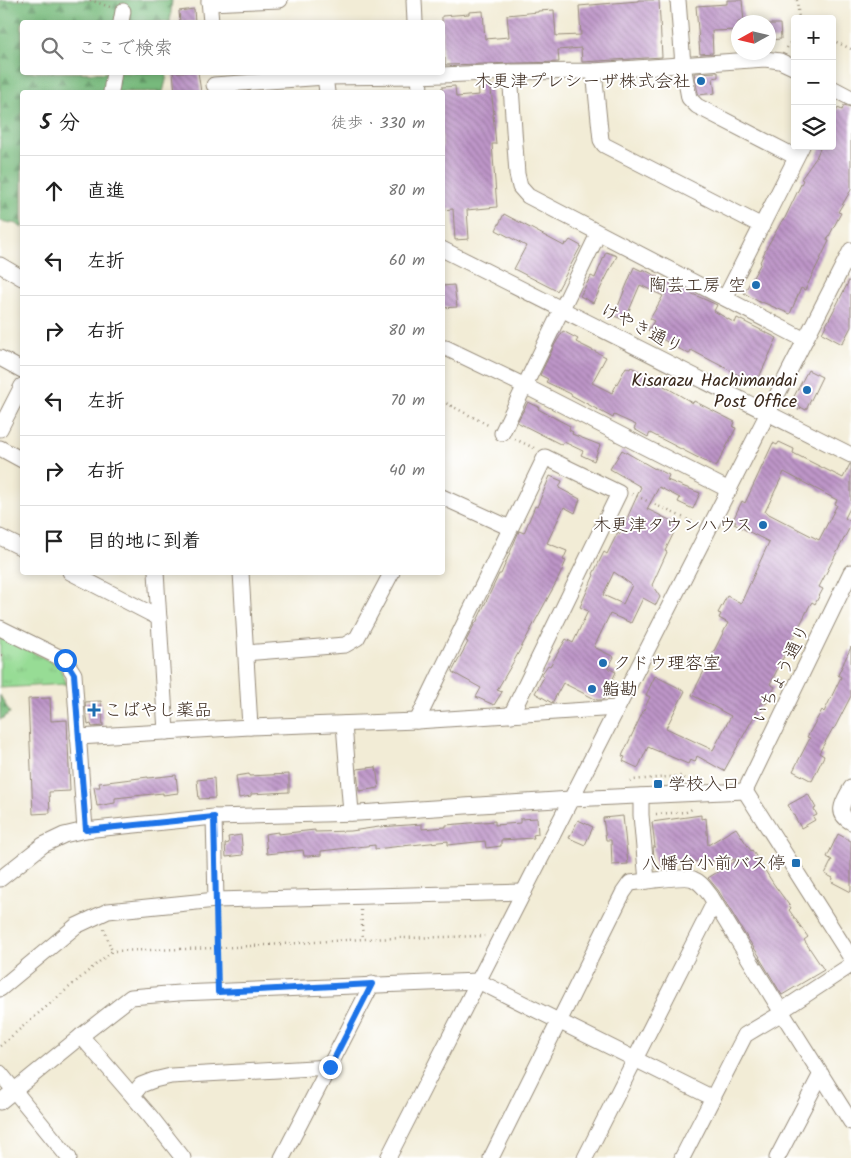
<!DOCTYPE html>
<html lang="ja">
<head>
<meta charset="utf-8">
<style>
  body { margin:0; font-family:Kalam,"Klee One",sans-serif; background:#f6f6f6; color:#222 }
  .controls { position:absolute; right:15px; top:15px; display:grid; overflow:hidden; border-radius:5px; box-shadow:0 2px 8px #0003 }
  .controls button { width:45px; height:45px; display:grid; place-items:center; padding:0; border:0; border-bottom:1px solid #e0e0e0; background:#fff; color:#222; font:25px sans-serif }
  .compass { position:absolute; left:731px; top:15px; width:45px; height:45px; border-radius:50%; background:#fff; box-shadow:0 2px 8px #0003; rotate:262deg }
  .stop { position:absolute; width:15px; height:15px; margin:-11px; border:4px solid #1a73e8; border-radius:50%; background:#fff }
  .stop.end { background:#1a73e8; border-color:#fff; box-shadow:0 1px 5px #0008 }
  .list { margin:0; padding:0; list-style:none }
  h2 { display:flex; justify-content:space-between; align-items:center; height:65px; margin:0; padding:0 20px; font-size:21px }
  h2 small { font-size:16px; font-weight:400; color:#767676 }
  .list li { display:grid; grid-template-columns:32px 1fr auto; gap:15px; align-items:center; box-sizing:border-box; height:70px; padding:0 20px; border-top:1px solid #e0e0e0 }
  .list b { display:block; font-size:19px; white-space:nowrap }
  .list em { font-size:16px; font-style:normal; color:#767676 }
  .icon { flex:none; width:28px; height:28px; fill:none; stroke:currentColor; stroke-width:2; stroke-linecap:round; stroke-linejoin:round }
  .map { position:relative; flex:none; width:851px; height:1158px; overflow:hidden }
  .search { position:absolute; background:#fff; box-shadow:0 2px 8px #0003; left:20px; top:20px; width:425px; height:55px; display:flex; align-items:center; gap:12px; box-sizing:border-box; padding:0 18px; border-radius:5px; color:#767676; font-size:19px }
  .panel { position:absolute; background:#fff; box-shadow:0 2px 8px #0003; left:20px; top:90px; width:425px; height:485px; border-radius:5px }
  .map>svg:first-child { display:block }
  .forest { fill:url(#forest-firs); stroke:#5a734e }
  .park { fill:url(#park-tufts); stroke:#69835a }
  .building { fill:url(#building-back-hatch); fill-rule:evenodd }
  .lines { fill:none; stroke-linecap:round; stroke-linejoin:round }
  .minor-casing { stroke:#968b7a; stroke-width:17 }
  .path { stroke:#968b7a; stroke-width:2.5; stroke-dasharray:1 4; stroke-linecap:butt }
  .minor { stroke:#fff; stroke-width:15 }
  .route { stroke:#1a73e8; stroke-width:6 }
  .poi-dot { fill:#1f6fb2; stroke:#fff; stroke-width:2 }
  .labels { text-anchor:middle; stroke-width:4; stroke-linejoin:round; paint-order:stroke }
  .poi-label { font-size:18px; fill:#3b2a1e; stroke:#fff; text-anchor:end }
  .street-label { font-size:18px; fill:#3b2a1e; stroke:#fff }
</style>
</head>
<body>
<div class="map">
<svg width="851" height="1158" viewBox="0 0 851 1158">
  <defs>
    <pattern id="forest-firs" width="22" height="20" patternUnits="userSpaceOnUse" patternTransform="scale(1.25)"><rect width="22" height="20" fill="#79bc7e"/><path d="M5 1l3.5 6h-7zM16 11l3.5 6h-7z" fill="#649967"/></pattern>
    <pattern id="park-tufts" width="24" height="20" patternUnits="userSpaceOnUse" patternTransform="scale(1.25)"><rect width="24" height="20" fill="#97dc95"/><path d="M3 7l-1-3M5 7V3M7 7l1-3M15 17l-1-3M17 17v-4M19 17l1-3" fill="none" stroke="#83bd80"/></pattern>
    <pattern id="building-back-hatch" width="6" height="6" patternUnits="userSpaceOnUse" patternTransform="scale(1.25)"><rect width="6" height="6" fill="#bd95c8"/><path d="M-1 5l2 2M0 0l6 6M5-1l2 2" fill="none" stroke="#9b7aa2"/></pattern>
  </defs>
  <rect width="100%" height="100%" fill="#fff"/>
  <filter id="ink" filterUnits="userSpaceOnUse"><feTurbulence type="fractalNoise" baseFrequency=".02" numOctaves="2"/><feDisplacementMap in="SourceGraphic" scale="10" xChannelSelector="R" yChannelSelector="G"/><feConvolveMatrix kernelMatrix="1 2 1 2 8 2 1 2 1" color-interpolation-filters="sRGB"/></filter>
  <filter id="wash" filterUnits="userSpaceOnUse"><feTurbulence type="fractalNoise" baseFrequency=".0096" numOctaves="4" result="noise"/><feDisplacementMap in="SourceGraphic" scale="20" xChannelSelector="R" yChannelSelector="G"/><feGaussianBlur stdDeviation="1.12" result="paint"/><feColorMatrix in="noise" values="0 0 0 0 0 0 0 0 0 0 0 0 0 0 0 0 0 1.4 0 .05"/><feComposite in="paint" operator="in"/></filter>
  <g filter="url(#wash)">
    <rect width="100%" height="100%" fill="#f2ecd6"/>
    <g class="forest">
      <path d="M0,0H172L170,22H22V72L167,73L166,80L163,92H22V228L17,224L0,221Z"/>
      <path d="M0,695L10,713L0,720Z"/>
    </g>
    <path class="park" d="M0,635L59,666L67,684L0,688Z"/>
    <g id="blocks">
      <g class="building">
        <path d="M638,0H659L662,57L582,62L581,48L558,50L559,62L445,65V58H442V16L469,14V12L483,11L485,39L509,37L507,15L538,12V11L554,10L556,36L581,35L579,6L638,1Z"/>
        <path d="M727,0H742L744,22H738V30L712,31L713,53L700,54L696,6L727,4Z"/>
        <path d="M194,9L195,22H180L179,11Z"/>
        <path d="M768,24H780L781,39L768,40Z"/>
        <path d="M173,72H198L201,92H175Z"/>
        <path d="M718,72V77L713,78L715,93L699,95L698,93L694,73Z"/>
        <path d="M490,82L494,114H493L496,144H492L497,207L467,210L469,239L455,240L453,209L442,210V87L455,86L456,97L479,95L478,83Z"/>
        <path d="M844,105L851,107V190L838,212L841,213L827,240L829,241L805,290L801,288L790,314L762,302L761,303L744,293L761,263L760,262L767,247L783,219L784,220L803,180L801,179L816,158L821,146H832V120L838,108L842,110Z"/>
        <path d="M504,214L564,246L565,243L567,244L570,240L581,246L557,291L514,269L526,246L496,230Z"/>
        <path d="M606,252L617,256L593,303L580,296L591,276L595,278Z"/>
        <path d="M634,267L642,271L643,269L673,285L674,283L687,289L686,291L717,305L714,311L735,323L737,318L777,338L756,384L691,350L689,354L672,345L648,330L654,321L650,319L663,296L640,285L625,320L614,316Z"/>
        <path d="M851,277V327L842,344L822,333Z"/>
        <path d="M454,285L457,307L442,308V286Z"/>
        <path d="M563,331L578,339L576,342L606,357L592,383L612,393L626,367L630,369L631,367L665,385L664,386L693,403L694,401L735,422L733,427L736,428L716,467L650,433L648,437L634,429L636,425L614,415L613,418L571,395V394L546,382L548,379L540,375L555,344Z"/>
        <path d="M808,370L822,377L806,410L791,402Z"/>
        <path d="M528,402L539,407L538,409L570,426L569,430L573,432L572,434L600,445L594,461L581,455L583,451L564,442L562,445L517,422Z"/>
        <path d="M779,442L794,449L793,453L843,478L850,464H851V506L845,518L851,522V525L819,587L823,589L815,604L812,602L810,605L770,684L775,687L766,704L762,702L724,771L697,756L695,762L690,760L688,764L648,747L638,768L623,761L625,757L622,756L648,701L650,697L646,695L655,676L685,691L666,728L713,750L731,716L692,695L728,623L719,618L721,614L718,613L727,596L741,603L769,542L734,524L736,521L733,520L742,501L745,503L773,443L777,445ZM784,472L837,500L835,504L837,505L819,540L765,512Z"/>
        <path d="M622,450L655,469V468L669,475L667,480L700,493L693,509L678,502L680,498L659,487L647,509L678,524L665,551L667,552L652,585L660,597L656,605L643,598L631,623L610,614L594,647L614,657L608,668L616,672L603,700H597L563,683L552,703L535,693L544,677L541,675L548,665L550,666L566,639L573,643L588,611L580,607L594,575L593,574L604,552L607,554L618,532L620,534L641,487L610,469ZM614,572L632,585L623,604L603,595Z"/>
        <path d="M550,476L562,481L559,488L580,499L575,513L564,507L547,543L567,551L563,560L566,561L559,577L515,659L497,690L502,692L494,705L476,697L481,688L452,672L468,642L466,641L475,623H476L499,574H501L519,531L524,533L535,506L537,507Z"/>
        <path d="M851,647V696L834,729L833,728L819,753L824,756L812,781L793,771L810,738L807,737L822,710L824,712L841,677L838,675Z"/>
        <path d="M50,698L51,721L67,720L70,791L49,792L50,813L33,814L28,699Z"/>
        <path d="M101,701L103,726L92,727L91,724L88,725L85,702Z"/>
        <path d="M376,767L379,788L359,791L357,769Z"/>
        <path d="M249,774V776L289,774V792L251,794V796L239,798L236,776Z"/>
        <path d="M176,775L178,793L163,795V793L115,798V803L97,806L94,787H100L99,783L148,777V778Z"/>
        <path d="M214,778L215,798L199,799L197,780Z"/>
        <path d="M808,794L816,808L814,809L817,815L813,817L815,820L801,828L788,805Z"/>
        <path d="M701,815V819L706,818L708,845L736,828L751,851L752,850L773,883L791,908L789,910L808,937L804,940L824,970L782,995L759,957H760L748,939L718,890L708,878L738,859L671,863V865L655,867L653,847H655L652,822Z"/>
        <path d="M623,816L628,864L612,865L611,840H606L603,818Z"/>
        <path d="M537,818L538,834L533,835L534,838L501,840V846L486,848L485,841L448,845V841L375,849V845L321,851V855L308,856H304L303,850L267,854L265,834L278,832V834L315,830V832L351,831L379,827L422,824V829L446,827V825L495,821V825L507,824L520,823V819Z"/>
        <path d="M578,820L593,827L585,845L569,838Z"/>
        <path d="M838,834L851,841V892L832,882L833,878L825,874L832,860L827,857Z"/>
        <path d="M241,835L243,855L226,857L225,844L229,843L228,837Z"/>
      </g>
    </g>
  </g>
  <g filter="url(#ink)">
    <use href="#blocks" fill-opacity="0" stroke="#968b7a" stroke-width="1"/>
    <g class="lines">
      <defs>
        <g id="minor">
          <path d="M209,0L211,22"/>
          <path d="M414,0L415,22"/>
          <path d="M678,0L683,65L689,98L697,106L796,157"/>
          <path d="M209,3L280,0"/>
          <path d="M121,22L123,11"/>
          <path d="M594,71L601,140L604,145L762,226"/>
          <path d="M419,72L420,92"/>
          <path d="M510,72L517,174L520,187L528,196L805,340"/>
          <path d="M325,77L327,92"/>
          <path d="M214,85L325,77L419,76L510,72L594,71L765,59L780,61L795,68"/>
          <path d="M832,88L851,98"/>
          <path d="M111,92L114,72"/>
          <path d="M442,249L851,455"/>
          <path d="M0,265L22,278"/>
          <path d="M725,298L802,146"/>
          <path d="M442,348H446L525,386L729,490"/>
          <path d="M0,358L22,370"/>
          <path d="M0,429L22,386"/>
          <path d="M502,433L598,234"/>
          <path d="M0,448L22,460"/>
          <path d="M442,497L510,528"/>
          <path d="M0,537L22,548"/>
          <path d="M70,572L159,618"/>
          <path d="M156,572L166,732"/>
          <path d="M241,572L250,727"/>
          <path d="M0,628L65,660L74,674L85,830"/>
          <path d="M246,653L345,645L357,638L392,572"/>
          <path d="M417,721L545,457L619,493L511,715"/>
          <path d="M344,724L351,813"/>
          <path d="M78,737L250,727L417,721L617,708"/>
          <path d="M851,788C844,801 834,813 851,822"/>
          <path d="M745,791L851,572"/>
          <path d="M745,791L851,958"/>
          <path d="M641,796V815L647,881"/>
          <path d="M214,817L216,900"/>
          <path d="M0,879L43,845L64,835L85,830L105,828L214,817L359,813L571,799L745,791"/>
          <path d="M0,989L76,926L108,911L216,900L524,892"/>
          <path d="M781,1011L851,965"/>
          <path d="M81,1036L150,1116L183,1158"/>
          <path d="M0,1073L69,1158"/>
          <path d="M133,1095L141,1085L154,1080L171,1076L330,1067"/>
          <path d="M0,1102L81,1036L131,997L179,993L478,981L713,1098"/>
          <path d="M282,1158L372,984"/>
          <path d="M388,1158L851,250"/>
          <path d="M491,1158L623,893L630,883C642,882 685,875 693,879C701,882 705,889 710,895L781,1011L851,1122"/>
          <path d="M585,1158L714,903"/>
          <path d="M682,1158L745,1035L782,1013"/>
          <path d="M777,1158L821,1074"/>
        </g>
      </defs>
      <use href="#minor" class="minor-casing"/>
      <g class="path">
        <path d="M18,0H26"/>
        <path d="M90,0L110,7"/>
        <path d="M797,0L799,19"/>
        <path d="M832,40L851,49"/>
        <path d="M787,48L795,34"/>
        <path d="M442,401L490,426"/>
        <path d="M799,410L791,406L792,404L801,408"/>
        <path d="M515,439L534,448"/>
        <path d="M632,494L695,523"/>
        <path d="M2,655H4"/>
        <path d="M630,781L632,780L681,776L685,779"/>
        <path d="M656,814L686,812L692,809"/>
        <path d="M361,910L363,939"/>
        <path d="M217,914L218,976"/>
        <path d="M104,929L112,951"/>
        <path d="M0,1046L112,951L218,948L363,939L485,936"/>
      </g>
      <use href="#minor" class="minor"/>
    </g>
  </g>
  <g class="lines" filter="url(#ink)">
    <path class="route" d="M65,660L74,674L86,830L214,817L218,992L372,984L330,1067"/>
  </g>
  <g class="poi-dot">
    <circle cx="701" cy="81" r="5"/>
    <circle cx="756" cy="285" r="5"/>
    <circle cx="807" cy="390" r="5"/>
    <circle cx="763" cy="525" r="5"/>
    <circle cx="603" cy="663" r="5"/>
    <circle cx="592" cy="689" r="5"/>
    <path d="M91.5 702.5h5v5h5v5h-5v5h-5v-5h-5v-5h5z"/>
    <rect x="653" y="779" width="10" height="10" rx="2.5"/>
    <rect x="791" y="858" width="10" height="10" rx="2.5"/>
  </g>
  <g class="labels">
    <g class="poi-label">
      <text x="691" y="87">木更津プレシーザ株式会社</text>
      <text x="746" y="291">陶芸工房 空</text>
      <text x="797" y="386">Kisarazu Hachimandai<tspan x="797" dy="21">Post Office</tspan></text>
      <text x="753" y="531">木更津タウンハウス</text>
      <text x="613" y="669" text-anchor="start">クドウ理容室</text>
      <text x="602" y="695" text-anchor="start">鮨勘</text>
      <text x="104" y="716" text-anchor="start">こばやし薬品</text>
      <text x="668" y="790" text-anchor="start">学校入口</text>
      <text x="786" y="869">八幡台小前バス停</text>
    </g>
    <g class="street-label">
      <text transform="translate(642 328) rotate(27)" y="6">けやき通り</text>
      <text transform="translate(781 674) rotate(-64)" y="6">いちょう通り</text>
    </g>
  </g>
</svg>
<div class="controls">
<button>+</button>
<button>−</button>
<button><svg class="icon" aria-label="layers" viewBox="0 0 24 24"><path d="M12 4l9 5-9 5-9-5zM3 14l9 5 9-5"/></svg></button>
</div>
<svg class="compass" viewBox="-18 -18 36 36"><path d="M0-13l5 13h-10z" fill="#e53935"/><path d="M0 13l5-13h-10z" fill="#767676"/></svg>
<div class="stop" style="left:65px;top:660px"></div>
<div class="stop end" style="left:330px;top:1067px"></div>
<div class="search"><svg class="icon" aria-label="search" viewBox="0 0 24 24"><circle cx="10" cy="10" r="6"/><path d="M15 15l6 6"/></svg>ここで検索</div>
<section class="panel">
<h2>5 分<small>徒歩 · 330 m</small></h2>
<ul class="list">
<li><svg class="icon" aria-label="ahead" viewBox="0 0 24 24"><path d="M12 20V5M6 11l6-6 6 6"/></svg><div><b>直進</b></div><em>80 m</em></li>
<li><svg class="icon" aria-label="left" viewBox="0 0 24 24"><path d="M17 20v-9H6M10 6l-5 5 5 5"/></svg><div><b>左折</b></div><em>60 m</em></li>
<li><svg class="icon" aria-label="right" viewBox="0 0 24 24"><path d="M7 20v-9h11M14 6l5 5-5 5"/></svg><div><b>右折</b></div><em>80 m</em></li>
<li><svg class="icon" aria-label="left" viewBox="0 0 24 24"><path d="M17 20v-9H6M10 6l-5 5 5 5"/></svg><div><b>左折</b></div><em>70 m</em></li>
<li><svg class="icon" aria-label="right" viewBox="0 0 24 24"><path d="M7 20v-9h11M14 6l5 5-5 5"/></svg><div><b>右折</b></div><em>40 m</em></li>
<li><svg class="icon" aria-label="arrive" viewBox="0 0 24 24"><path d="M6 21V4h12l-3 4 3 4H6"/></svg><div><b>目的地に到着</b></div></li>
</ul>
</section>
</div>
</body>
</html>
